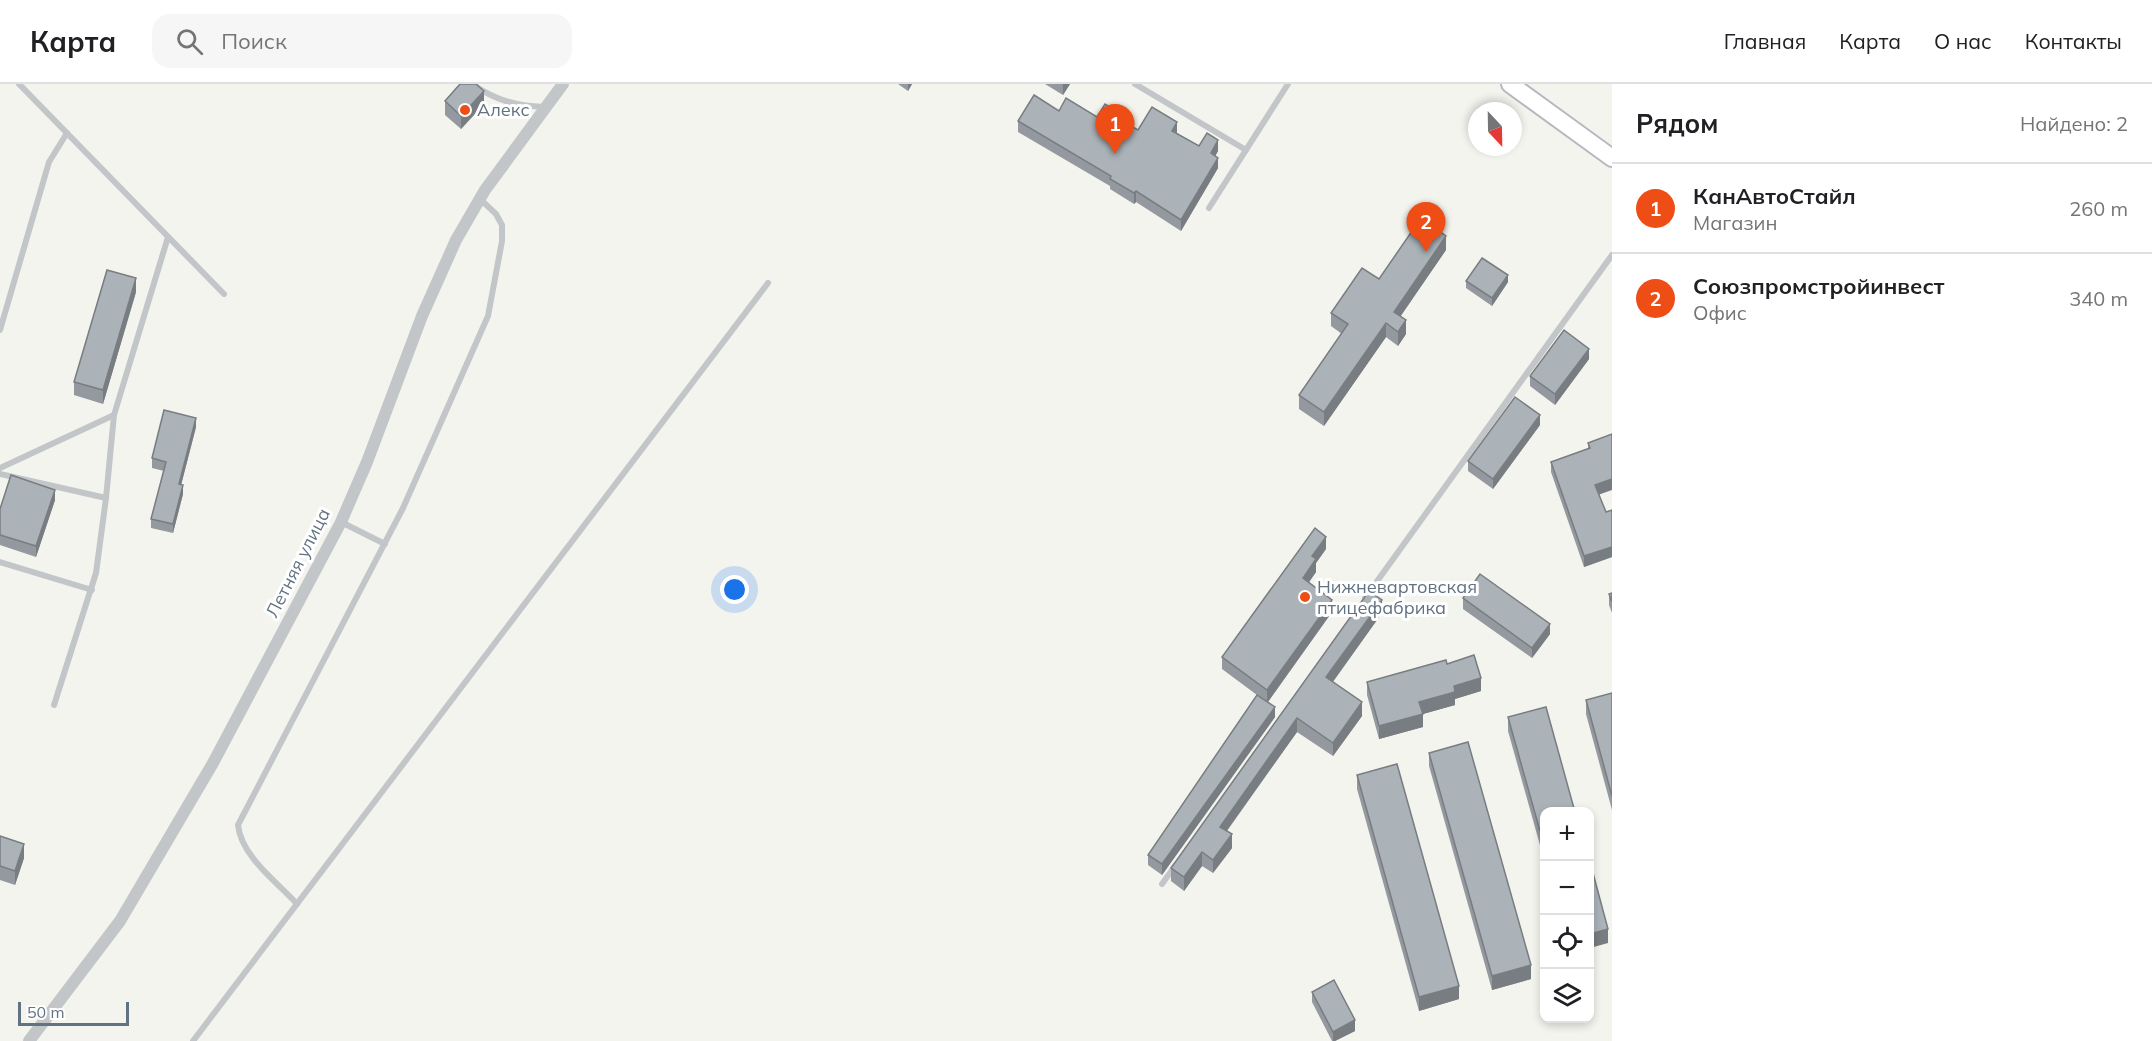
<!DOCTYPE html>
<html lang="ru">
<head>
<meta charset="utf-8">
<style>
  body { margin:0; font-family:Mulish,sans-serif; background:#f6f6f6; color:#202124 }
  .controls { position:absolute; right:18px; bottom:18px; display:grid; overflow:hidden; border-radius:12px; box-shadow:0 3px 9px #0003 }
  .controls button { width:54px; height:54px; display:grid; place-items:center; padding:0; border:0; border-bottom:2px solid #e0e0e0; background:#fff; color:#202124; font:30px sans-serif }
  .compass { position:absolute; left:1468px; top:18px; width:54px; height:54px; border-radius:50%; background:#fff; box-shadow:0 3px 9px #0003; rotate:158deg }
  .scale { position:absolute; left:18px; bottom:15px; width:111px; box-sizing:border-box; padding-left:6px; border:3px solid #617282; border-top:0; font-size:16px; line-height:21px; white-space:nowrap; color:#617282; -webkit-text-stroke:4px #fff; paint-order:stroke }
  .you { position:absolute; left:735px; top:506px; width:21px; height:21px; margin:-15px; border:4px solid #fff; border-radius:50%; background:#1a73e8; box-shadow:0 0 0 9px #1a73e833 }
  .badge { display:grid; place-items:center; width:39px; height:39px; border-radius:50%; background:#ee4d15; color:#fff; font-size:20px; font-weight:700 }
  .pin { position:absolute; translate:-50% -50px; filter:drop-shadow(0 2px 3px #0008) }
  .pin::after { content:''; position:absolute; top:32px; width:21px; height:18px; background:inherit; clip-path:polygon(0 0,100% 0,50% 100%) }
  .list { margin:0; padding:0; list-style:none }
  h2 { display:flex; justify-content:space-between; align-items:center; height:78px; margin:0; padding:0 24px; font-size:26px }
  h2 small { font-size:20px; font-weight:400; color:#757577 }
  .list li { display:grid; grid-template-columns:39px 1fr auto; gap:18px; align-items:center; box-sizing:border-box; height:90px; padding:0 24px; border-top:2px solid #e0e0e0 }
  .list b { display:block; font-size:22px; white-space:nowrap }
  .list p { margin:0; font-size:20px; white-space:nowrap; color:#757577 }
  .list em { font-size:20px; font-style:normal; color:#757577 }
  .icon { flex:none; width:33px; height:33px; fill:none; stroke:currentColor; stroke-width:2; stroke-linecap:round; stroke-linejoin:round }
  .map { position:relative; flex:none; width:1612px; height:957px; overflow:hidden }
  header { display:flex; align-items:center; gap:36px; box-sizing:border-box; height:84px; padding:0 30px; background:#fff; border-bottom:2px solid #e0e0e0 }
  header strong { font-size:28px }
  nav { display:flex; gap:33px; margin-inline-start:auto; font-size:21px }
  .search { width:420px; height:54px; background:#f6f6f6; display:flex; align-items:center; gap:15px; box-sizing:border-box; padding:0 21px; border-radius:18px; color:#757577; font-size:22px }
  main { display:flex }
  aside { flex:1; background:#fff }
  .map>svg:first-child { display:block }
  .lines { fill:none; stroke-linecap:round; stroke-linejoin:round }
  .secondary-casing { stroke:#b5b9be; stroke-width:20 }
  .service { stroke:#c3c6c9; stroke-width:6 }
  .minor { stroke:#c3c6c9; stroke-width:12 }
  .secondary { stroke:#fff; stroke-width:16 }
  .wall { fill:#93999e }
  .shaded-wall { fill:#787d81 }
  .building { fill:#abb2b8; stroke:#787d81; stroke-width:1.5 }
  .poi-dot { fill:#ee4d15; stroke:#fff; stroke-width:2 }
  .labels { text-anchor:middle; stroke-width:6; stroke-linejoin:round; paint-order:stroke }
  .poi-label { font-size:18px; fill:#617282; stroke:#fff; text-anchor:start }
  .street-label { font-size:18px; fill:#617282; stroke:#fff }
</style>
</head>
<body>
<header>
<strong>Карта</strong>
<div class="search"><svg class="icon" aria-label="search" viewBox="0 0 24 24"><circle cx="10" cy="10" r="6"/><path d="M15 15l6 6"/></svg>Поиск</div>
<nav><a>Главная</a><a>Карта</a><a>О нас</a><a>Контакты</a></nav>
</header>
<main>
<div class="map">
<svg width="1612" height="957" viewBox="0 0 1612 957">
  <rect width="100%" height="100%" fill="#f4f4ef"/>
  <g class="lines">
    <defs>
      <path id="secondary" d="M1510,0L1612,74"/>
    </defs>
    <use href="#secondary" class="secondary-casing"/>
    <g class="service">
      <path d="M19,0L224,210"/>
      <path d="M472,0C495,16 516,22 544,23"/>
      <path d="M1135,0L1246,66"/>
      <path d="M1209,124L1288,0"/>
      <path d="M0,246L49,78L67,49"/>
      <path d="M0,384L114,331L168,153"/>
      <path d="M0,390L106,414L114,331"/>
      <path d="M341,438L385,460"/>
      <path d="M0,478L92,506"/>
      <path d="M1365,514L1612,171"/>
      <path d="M54,621L96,489L106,414"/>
      <path d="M1162,800L1175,782"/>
      <path d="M297,820C277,798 241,772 238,741L403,424L488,232L502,157V141L496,130L480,115"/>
      <path d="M193,957L768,199"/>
    </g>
    <path class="minor" d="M29,957L120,837L213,679L341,438L367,378L422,232L456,156L485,106L563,0"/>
    <use href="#secondary" class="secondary"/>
  </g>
  <g class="wall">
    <path d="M898,0H912L908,7Z"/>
    <path d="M1045,0H1070L1063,11Z"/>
    <path d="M445,17L484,20L461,45L445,31Z"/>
    <path d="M1059,27L1097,33L1118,34L1138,46L1177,49L1199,62L1218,67L1215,72L1218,84L1181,147L1136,118L1134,120L1110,105V102L1018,48V37Z"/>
    <path d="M1446,166L1400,232L1406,250L1398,262L1386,253L1324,342L1299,325V311L1342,250L1331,242V229L1379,195Z"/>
    <path d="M1466,197L1508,198L1492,222L1466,204Z"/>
    <path d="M136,208L103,320L74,311V298Z"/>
    <path d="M1589,275L1555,321L1530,302V292Z"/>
    <path d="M1540,341L1493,405L1468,387V377Z"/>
    <path d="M196,343L181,401L183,410L173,449L151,444V435L164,387L152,384V374Z"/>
    <path d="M1612,350L1599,411L1606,428L1612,426V473L1584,483L1551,388V378L1588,365V359Z"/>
    <path d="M55,416L36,473L0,461V425Z"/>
    <path d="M1326,465L1316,479V488L1309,498L1332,528L1268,618L1275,633L1162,791L1148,781V771L1257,611L1222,585V573Z"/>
    <path d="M1612,509V529L1609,521V510Z"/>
    <path d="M1463,514L1550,550L1532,574L1463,525Z"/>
    <path d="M1382,529L1333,598L1362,632L1333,672L1297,648L1227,747L1232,764L1213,789L1202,782L1184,807L1171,797V784Z"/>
    <path d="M1447,580L1481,607L1455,615V621L1423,630V643L1379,655L1367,611V598Z"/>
    <path d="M1612,609V726L1586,630V616Z"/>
    <path d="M1508,633L1545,728V779L1508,647Z"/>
    <path d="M1429,669L1531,895L1492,906L1429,682Z"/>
    <path d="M1357,691L1459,915L1419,927L1357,705Z"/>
    <path d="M0,752L24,774L15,801L0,796Z"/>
    <path d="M1312,908L1355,947L1335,957H1332L1312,918Z"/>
  </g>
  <g class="shaded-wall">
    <path d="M908,0H912L908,7Z"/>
    <path d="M1063,0H1070L1063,11Z"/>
    <path d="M484,7V20L461,45V32Z"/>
    <path d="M1177,38V49L1172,47Z"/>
    <path d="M1218,56V67L1211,80V69Z"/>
    <path d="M1218,74V84L1181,147V136Z"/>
    <path d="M1136,107V118L1134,120V109Z"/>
    <path d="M1446,152V166L1394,242V228Z"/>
    <path d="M1508,191V198L1492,222V214Z"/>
    <path d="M136,194V208L103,320V306Z"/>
    <path d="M1406,236V250L1398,262V248Z"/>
    <path d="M1386,239V253L1324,342V328Z"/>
    <path d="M1589,265V275L1555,321V310Z"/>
    <path d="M1540,331V341L1493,405V395Z"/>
    <path d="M196,334V343L179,409V400Z"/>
    <path d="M1612,395V406L1595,412V401Z"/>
    <path d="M183,401V410L173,449V440Z"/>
    <path d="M55,406V416L36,473V462Z"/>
    <path d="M1326,453V465L1316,479V488L1303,507V494L1312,472Z"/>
    <path d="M1612,463V473L1584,483V472Z"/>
    <path d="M1332,516V528L1267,619V606Z"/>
    <path d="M1382,516V529L1326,607V593Z"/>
    <path d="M1550,540V550L1532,574V564Z"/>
    <path d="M1481,594V607L1455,615V621L1423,630V643L1379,655V642L1419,618L1454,602Z"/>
    <path d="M1362,618V632L1333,672V659Z"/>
    <path d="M1275,623V633L1162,791V780Z"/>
    <path d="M1297,634V648L1220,756V743Z"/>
    <path d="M1232,750V764L1213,789V776Z"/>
    <path d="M24,760V774L15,801V787Z"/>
    <path d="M1202,768V782L1184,807V793Z"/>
    <path d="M1608,845V859L1590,864V850Z"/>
    <path d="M1531,881V895L1492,906V892Z"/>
    <path d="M1459,902V915L1419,927V913Z"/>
    <path d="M1355,936V947L1335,957H1333V948Z"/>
  </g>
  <g class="building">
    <path d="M460,0H476L484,7L461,32L445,17Z"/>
    <path d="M1034,11L1059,27L1066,14L1097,33L1105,20L1118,28L1115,33L1138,46L1152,23L1177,38L1172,47L1199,62L1207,49L1218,56L1211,69L1218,74L1181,136L1136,107L1134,109L1110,95L1111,92L1018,37Z"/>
    <path d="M1421,134L1446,152L1394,228L1406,236L1398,248L1386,239L1324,328L1299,311L1348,240L1331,229L1362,184L1379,195Z"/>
    <path d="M1482,174L1508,191L1492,214L1466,197Z"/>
    <path d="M107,186L136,194L103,306L74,298Z"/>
    <path d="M1564,246L1589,265L1555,310L1530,292Z"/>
    <path d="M1515,313L1540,331L1493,395L1468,377Z"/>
    <path d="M164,326L196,334L179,400L183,401L173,440L151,435L166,378L152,374Z"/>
    <path d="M1612,350V395L1595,401L1606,428L1612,426V463L1584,472L1551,378L1590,364L1588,359Z"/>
    <path d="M11,391L55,406L36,462L0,451V425Z"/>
    <path d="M1315,444L1326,453L1312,472L1316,475L1303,494L1332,516L1267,606L1222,573Z"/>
    <path d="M1480,490L1550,540L1532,564L1463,514Z"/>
    <path d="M1369,507L1382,516L1326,593L1362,618L1333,659L1297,634L1220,743L1232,750L1213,776L1202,768L1184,793L1171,784Z"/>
    <path d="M1612,509V518L1609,510Z"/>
    <path d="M1474,571L1481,594L1454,602L1455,608L1419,618L1423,630L1379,642L1367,598L1446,576L1447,580Z"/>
    <path d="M1612,609V712L1586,616Z"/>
    <path d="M1257,611L1275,623L1162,780L1148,771Z"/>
    <path d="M1546,623L1575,728H1545V765L1508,633Z"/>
    <path d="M1468,658L1531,881L1492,892L1429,669Z"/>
    <path d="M1397,680L1459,902L1419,913L1357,691Z"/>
    <path d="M0,752L24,760L15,787L0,782Z"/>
    <path d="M1590,778L1608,845L1590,850Z"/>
    <path d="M1334,896L1355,936L1333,948L1312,908Z"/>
  </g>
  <g class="poi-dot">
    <circle cx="465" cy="26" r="6"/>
    <circle cx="1305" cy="513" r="6"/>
  </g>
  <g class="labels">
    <g class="poi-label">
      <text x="477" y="32">Алекс</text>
      <text x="1317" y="509">Нижневартовская<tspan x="1317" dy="21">птицефабрика</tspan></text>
    </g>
    <g class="street-label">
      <text transform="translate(298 479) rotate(-63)" y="6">Летняя улица</text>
    </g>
  </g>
</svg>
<div class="controls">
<button>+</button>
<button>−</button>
<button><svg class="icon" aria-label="locate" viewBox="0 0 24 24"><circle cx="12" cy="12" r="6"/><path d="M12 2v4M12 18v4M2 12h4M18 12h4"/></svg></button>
<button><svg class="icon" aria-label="layers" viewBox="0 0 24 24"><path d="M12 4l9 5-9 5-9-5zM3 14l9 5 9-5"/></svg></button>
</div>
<svg class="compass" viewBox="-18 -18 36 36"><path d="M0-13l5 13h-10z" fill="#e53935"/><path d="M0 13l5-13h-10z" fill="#757577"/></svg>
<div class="scale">50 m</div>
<div class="you"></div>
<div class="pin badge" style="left:1115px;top:70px">1</div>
<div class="pin badge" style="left:1426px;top:168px">2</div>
</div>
<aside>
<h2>Рядом<small>Найдено: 2</small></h2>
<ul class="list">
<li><span class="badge">1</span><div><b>КанАвтоСтайл</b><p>Магазин</p></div><em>260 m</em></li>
<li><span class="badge">2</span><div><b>Союзпромстройинвест</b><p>Офис</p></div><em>340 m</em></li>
</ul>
</aside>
</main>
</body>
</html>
